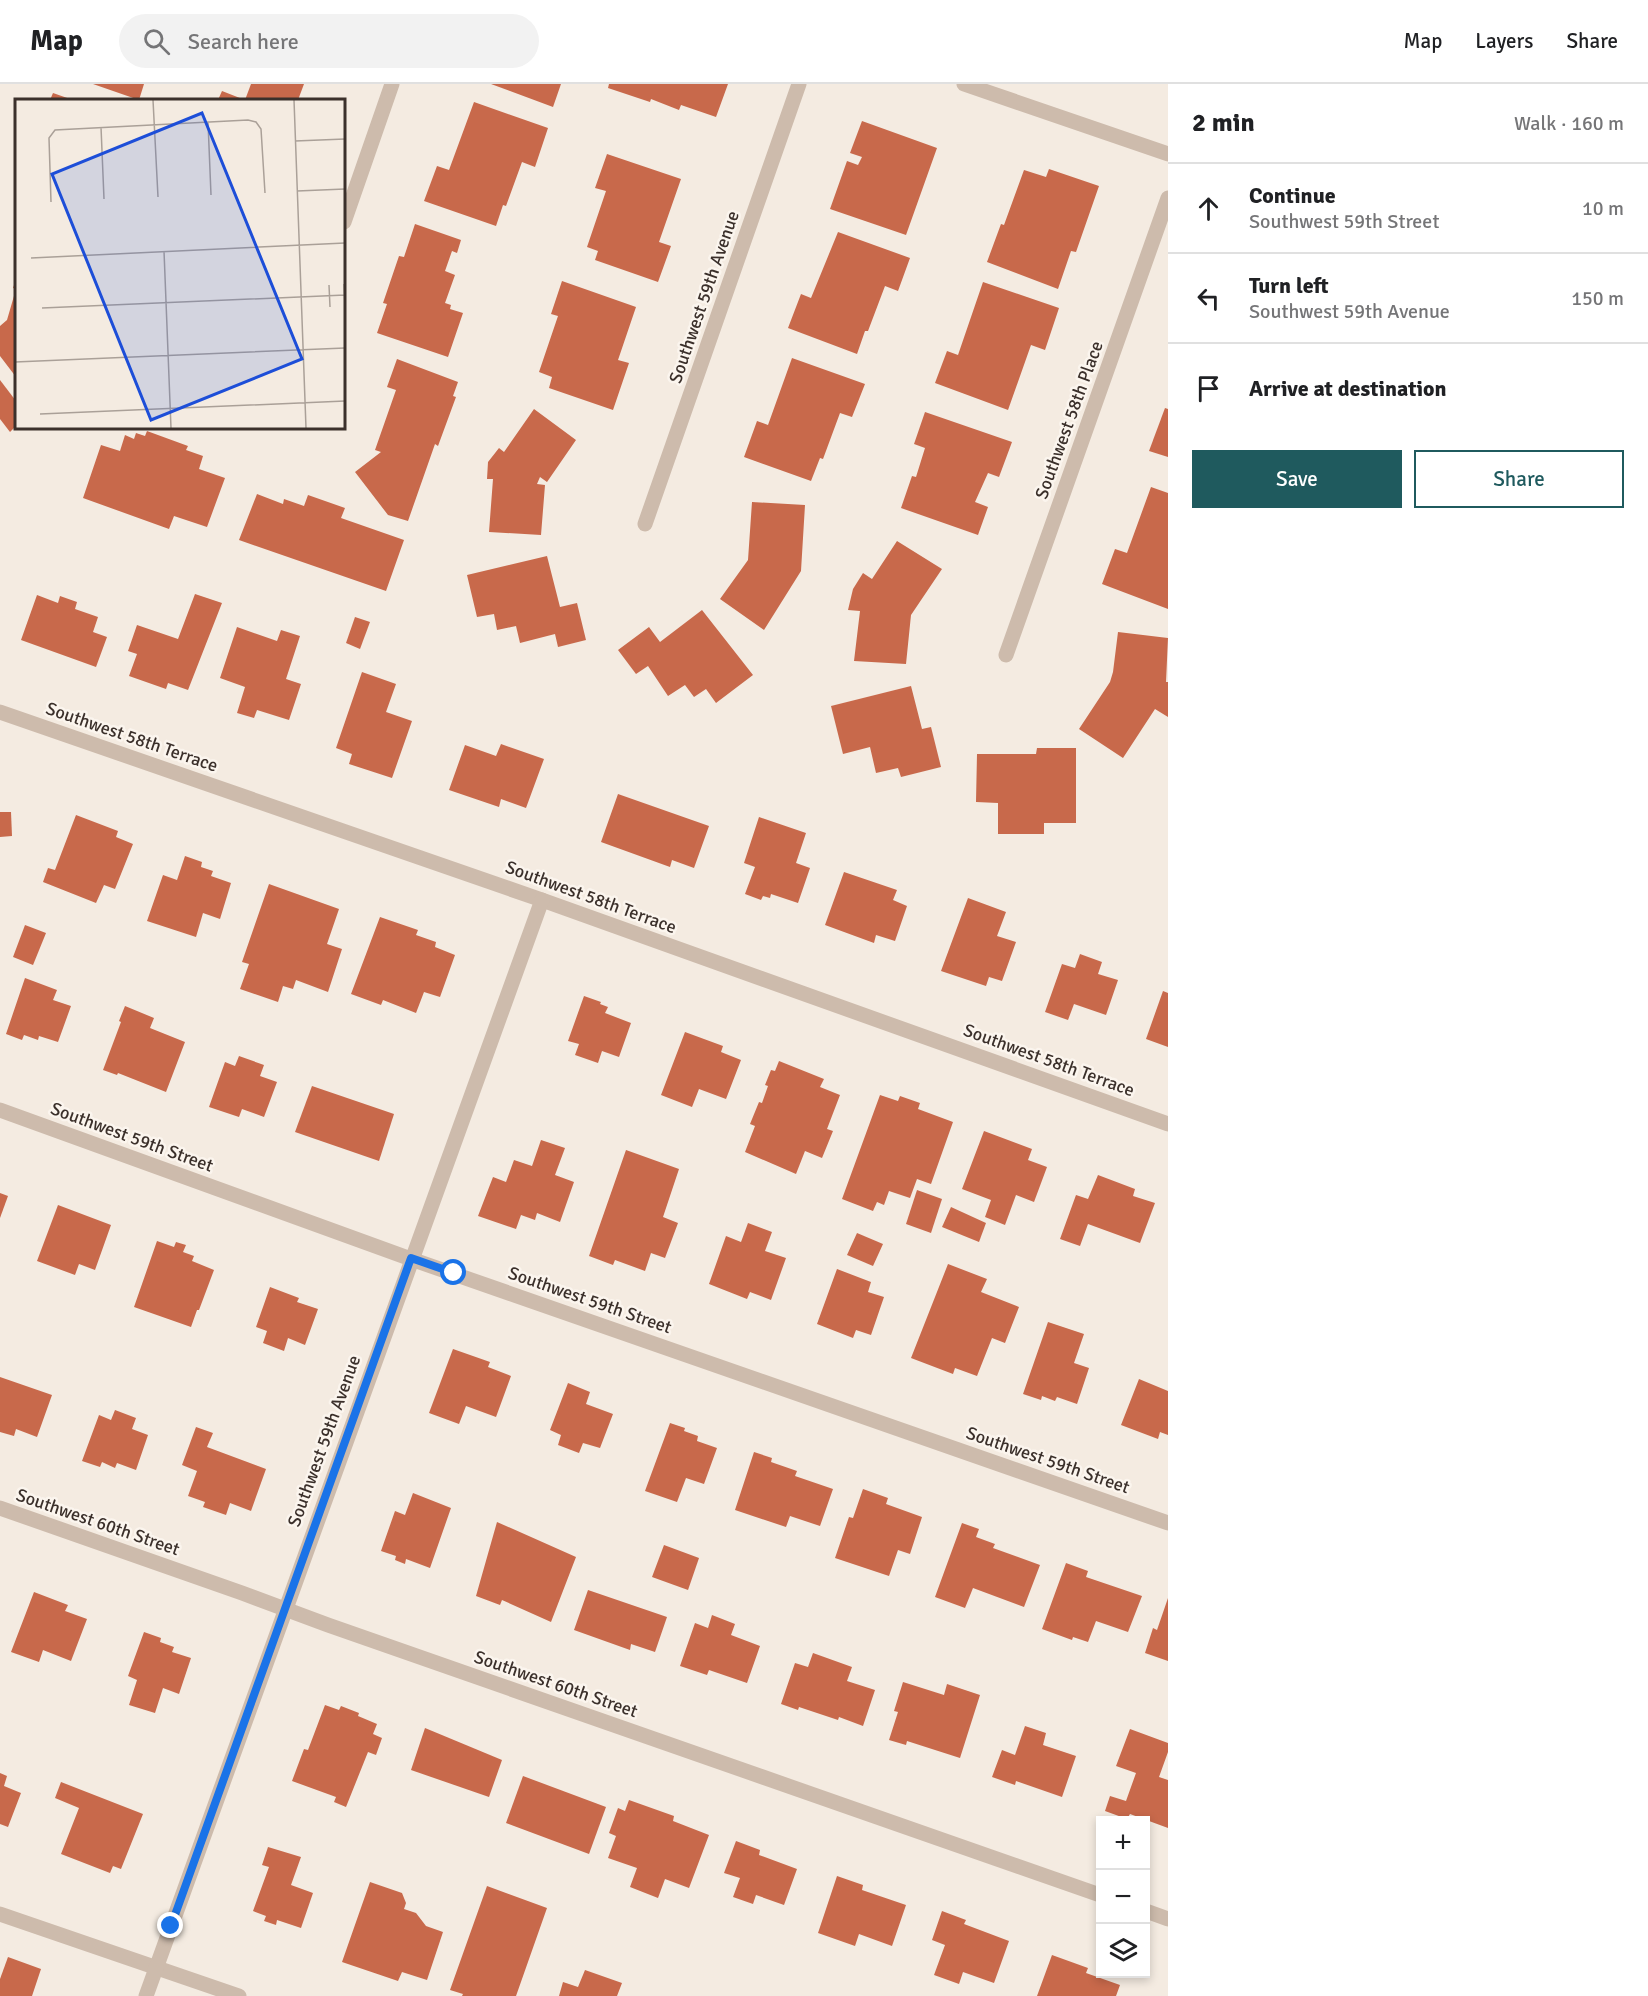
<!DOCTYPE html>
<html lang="en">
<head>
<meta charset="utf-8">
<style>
  body { margin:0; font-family:Signika,sans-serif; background:#f2f2f2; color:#202124 }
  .controls { position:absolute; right:18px; bottom:18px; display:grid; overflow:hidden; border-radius:0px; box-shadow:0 3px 9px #0003 }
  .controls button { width:54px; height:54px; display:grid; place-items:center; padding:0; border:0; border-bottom:2px solid #e0e0e0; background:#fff; color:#202124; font:30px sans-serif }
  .stop { position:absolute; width:18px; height:18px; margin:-14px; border:4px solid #1a73e8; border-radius:50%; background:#fff }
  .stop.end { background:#1a73e8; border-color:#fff; box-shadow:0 2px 6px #0008 }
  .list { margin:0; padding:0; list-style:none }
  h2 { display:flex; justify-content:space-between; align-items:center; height:78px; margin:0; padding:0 24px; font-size:26px }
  h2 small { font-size:20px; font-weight:400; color:#757577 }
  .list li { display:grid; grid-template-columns:39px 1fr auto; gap:18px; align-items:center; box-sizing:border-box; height:90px; padding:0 24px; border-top:2px solid #e0e0e0 }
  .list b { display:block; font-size:22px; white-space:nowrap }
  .list p { margin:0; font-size:20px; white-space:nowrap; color:#757577 }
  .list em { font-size:20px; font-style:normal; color:#757577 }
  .actions { display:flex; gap:12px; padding:18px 24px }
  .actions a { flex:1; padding:14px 0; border:2px solid #1f5a5e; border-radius:0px; text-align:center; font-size:21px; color:#1f5a5e }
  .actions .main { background:#1f5a5e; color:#fff }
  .icon { flex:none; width:33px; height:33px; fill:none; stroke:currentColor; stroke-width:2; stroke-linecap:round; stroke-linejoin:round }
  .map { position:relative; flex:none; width:1168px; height:1912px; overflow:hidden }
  header { display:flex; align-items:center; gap:36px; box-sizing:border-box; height:84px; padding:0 30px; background:#fff; border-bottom:2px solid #e0e0e0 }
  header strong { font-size:28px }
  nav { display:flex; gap:33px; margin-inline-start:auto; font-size:21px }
  .search { width:420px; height:54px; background:#f2f2f2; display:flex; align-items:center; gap:15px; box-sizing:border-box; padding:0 21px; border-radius:33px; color:#757577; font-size:22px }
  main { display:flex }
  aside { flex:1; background:#fff }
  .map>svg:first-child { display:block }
  .building { fill:#c8694b }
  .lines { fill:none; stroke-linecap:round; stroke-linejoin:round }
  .minor { stroke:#cdbbac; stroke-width:15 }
  .route { stroke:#1a73e8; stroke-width:8 }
  .labels { text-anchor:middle; stroke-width:5; stroke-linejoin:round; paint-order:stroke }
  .street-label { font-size:18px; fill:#3b302b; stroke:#fbf5ee }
  .inset-road { fill:none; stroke:#aaa098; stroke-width:1.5 }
  .view { fill:#1d4ed8; fill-opacity:0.15; stroke:#1d4ed8; stroke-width:3 }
  .inset-edge { fill:none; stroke:#3b302b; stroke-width:3 }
</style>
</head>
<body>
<header>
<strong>Map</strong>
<div class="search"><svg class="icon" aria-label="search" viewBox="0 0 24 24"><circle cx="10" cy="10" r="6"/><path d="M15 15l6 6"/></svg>Search here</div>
<nav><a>Map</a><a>Layers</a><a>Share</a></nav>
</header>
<main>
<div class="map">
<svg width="1168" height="1912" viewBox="0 0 1168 1912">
  <rect width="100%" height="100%" fill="#f4ebe1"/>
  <g class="building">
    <path d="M93,0H144L139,16Z"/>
    <path d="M251,0H304L298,16H218L222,7L245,16Z"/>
    <path d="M491,0H561L553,23Z"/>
    <path d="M609,0H728L716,33L681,21L679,26L651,15L650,18L608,4Z"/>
    <path d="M53,9L73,16H50Z"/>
    <path d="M474,18L548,44L535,83L522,78L506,122L503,121L496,142L424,117L437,82L449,86Z"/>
    <path d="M862,37L937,64L906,151L830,125L847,77L858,81L862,73L850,69Z"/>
    <path d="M607,70L681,95L659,158L671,162L658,198L595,176L598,167L587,163L606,107L595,104Z"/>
    <path d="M1049,85L1099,102L1076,168L1071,167L1058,205L987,178L1001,140L1004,141L1024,86L1046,93Z"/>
    <path d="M415,140L461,156L457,169L452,167L445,187L455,191L445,219L451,221L450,225L463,229L448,273L377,249L387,220L383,219L399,172L404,173Z"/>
    <path d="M838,148L910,174L898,207L885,202L868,247H865L857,270L788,244L801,210L811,214Z"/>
    <path d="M16,195V293L0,272V242L7,236L16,205L13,204Z"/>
    <path d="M562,197L636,223L618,276L629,279L613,326L549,304L552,293L539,288L558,232L551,230Z"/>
    <path d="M983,198L1059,224L1045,266L1031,261L1008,326L935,299L947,267L958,271Z"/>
    <path d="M792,274L865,300L852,333L840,329L823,375L820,374L811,397L744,373L757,337L768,341Z"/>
    <path d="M397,275L458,298L453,312L456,313L438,362L435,360L408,437L388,431L355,388L381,368L375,366L396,306L387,303Z"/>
    <path d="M0,296L16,317V342L10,348L0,335Z"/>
    <path d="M1165,324L1168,325V373L1149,367Z"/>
    <path d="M534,325L576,356L547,398L540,393L537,400L545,401L541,451L489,448L493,395H487L488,378L499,364L504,368Z"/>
    <path d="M925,328L1012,358L999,393L988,389L975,418L988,423L978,451L901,424L912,392L916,393L925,364L914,360Z"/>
    <path d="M147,347L188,362L186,366L203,372L199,385L225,394L207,443L174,432L169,445L83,414L101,361L120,367L125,351L134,355L136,349L145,352Z"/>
    <path d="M1151,403L1168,409V525L1102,500L1115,465L1127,469Z"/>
    <path d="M257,410L283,420L284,415L304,422L308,411L345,424L341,434L404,456L386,507L239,456Z"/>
    <path d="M752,418L805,421L801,487L764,546L720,515L748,476Z"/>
    <path d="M897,457L942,485L911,531L906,580L854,577L860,527L848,526L853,505L863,489L872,495Z"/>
    <path d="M547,472L560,523L577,519L586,556L558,563L555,550L520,559L516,542L497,546L494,530L477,533L467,491Z"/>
    <path d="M195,510L222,519L188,606L168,599L166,605L129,592L137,570L128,567L137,541L178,555Z"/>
    <path d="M37,511L58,519L60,512L77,518L75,525L98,533L93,548L107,553L96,583L21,556Z"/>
    <path d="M702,526L753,591L716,619L706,605L694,613L685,601L668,612L648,582L636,590L618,566L649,543L660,558Z"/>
    <path d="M355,533L370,538L360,565L346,559Z"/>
    <path d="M237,543L277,557L281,546L300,552L286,595L301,600L289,636L257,626L254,634L237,629L245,603L220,594Z"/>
    <path d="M1118,548L1168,554L1166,598H1168V633L1155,625L1123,674L1079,645L1110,598L1113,588Z"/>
    <path d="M362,588L396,600L386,628L412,637L392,694L349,680L352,670L336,664Z"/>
    <path d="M911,602L922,645L931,643L941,683L901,693L898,684L876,689L870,663L843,670L831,622Z"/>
    <path d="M501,660L544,675L526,724L501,715L499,723L449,706L465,661L496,672Z"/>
    <path d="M1037,664H1076V739H1044V750H998V719L976,718L977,670H1036Z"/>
    <path d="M618,710L709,742L694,784L672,776L670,783L601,758Z"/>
    <path d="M0,728H11L12,752L0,753Z"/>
    <path d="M76,731L118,747L116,753L133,760L115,805L104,801L96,819L43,798L48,784L55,786Z"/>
    <path d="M759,733L806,749L796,779L810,784L798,819L771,810L770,814L763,812L761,816L745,810L755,783L744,779Z"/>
    <path d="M185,772L202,778L201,783L213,787L211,792L231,799L220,835L203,829L196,853L147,837L163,791L177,796Z"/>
    <path d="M844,788L897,806L893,816L907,822L895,857L876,851L874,859L825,841Z"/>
    <path d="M269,800L339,825L327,860L342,865L328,908L296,896L293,905L283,902L278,918L240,905L249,880L242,878Z"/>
    <path d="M968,814L1006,828L997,852L1016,858L1002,897L989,893L986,902L941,887Z"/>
    <path d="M380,833L418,846L416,851L436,858L435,863L455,871L440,913L424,908L416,929L383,916L381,921L351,910Z"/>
    <path d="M25,841L46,849L33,881L13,873Z"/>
    <path d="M1080,870L1102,878L1098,890L1118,896L1106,931L1074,920L1068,936L1045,928L1062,880L1075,884Z"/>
    <path d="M25,894L57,906L53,916L71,922L58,958L39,952L38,956L24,951L22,956L6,950Z"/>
    <path d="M1163,907L1168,909V963L1146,955Z"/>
    <path d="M584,912L601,918L600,920L608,923L605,929L631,939L619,973L602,967L598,979L575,971L579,960L568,957Z"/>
    <path d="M125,922L154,934L150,944L185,958L166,1008L118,989L117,991L103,986L121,938L119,937Z"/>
    <path d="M685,948L723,962L721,968L741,976L726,1015L699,1005L692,1023L661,1011Z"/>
    <path d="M239,972L264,981L260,992L277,998L264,1033L242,1025L239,1033L209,1023L225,978L235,982Z"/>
    <path d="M779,977L824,995L820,1003L840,1011L827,1045L833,1047L822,1074L805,1067L796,1090L745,1068L755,1042L750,1040L759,1018L762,1019L768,1002L765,1001L771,986L775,987Z"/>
    <path d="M312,1002L394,1030L379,1077L295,1048Z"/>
    <path d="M880,1011L898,1017L900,1012L920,1019L918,1025L953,1038L931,1100L917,1095L910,1114L889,1107L884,1121L877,1118L873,1127L842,1115Z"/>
    <path d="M984,1047L1032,1065L1028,1076L1047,1083L1034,1118L1016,1111L1005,1141L985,1133L991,1116L962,1105Z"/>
    <path d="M541,1056L565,1064L555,1091L574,1098L560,1138L537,1129L535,1136L521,1131L516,1145L478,1132L493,1093L506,1098L514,1076L532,1082Z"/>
    <path d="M626,1066L679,1085L663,1133L678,1139L665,1174L651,1169L645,1187L615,1176L613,1181L589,1172Z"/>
    <path d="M1098,1091L1135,1105L1133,1112L1155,1119L1140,1159L1088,1140L1080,1162L1060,1155L1076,1111L1088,1115Z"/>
    <path d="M917,1106L942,1115L931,1149L906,1140Z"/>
    <path d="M0,1109L8,1112L0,1134Z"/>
    <path d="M58,1121L111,1141L95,1186L79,1180L75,1191L37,1177Z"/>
    <path d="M951,1123L986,1139L979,1158L942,1143Z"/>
    <path d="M748,1139L772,1148L765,1167L786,1174L771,1216L750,1208L747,1215L709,1200L726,1152L741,1158Z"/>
    <path d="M857,1149L883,1160L873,1182L847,1171Z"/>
    <path d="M157,1157L174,1163L176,1158L186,1161L183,1168L194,1172L192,1177L214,1186L199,1226H197L191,1243L134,1223Z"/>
    <path d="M948,1180L987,1195L981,1208L1019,1223L1005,1259L992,1254L977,1292L955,1284L953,1290L911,1274Z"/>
    <path d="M837,1185L871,1198L868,1208L884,1213L871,1251L856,1246L853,1254L817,1240Z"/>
    <path d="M270,1203L299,1214L297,1218L318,1225L305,1261L288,1254L284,1267L263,1259L267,1247L256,1243Z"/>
    <path d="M1048,1238L1084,1250L1074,1279L1089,1284L1077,1320L1057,1313L1055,1317L1042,1312L1041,1316L1023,1310Z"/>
    <path d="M453,1265L490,1278L488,1283L511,1292L496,1333L466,1322L459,1340L429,1329Z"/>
    <path d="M0,1293L52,1311L37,1353L16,1345L14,1352L0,1348Z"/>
    <path d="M1139,1295L1168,1307V1351L1160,1348L1158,1355L1121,1341Z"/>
    <path d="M568,1299L590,1308L586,1320L613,1330L600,1364L583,1359L579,1369L558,1361L561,1351L550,1346Z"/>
    <path d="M115,1326L136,1334L132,1345L148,1351L136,1386L117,1379L115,1384L102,1378L100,1383L82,1377L99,1331L111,1336Z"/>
    <path d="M670,1339L685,1344L684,1347L698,1352L697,1357L717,1364L704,1400L686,1394L677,1418L645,1407Z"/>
    <path d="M196,1343L213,1349L207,1363L266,1385L251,1427L230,1419L226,1431L203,1423L205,1418L188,1412L197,1387L182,1381Z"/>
    <path d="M754,1368L772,1374L771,1378L797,1387L795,1392L833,1405L820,1442L790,1432L786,1443L735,1426Z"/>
    <path d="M863,1405L888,1414L886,1420L922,1433L910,1470L898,1466L889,1492L835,1474L849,1433L853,1434Z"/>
    <path d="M413,1409L451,1424L430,1484L406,1475L405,1480L395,1476L396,1472L381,1467L395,1427L405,1431Z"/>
    <path d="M497,1438L576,1473L551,1538L502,1516L500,1521L476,1512Z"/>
    <path d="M962,1439L979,1445L976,1453L995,1460L993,1464L1040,1481L1024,1523L973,1504L965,1524L935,1513Z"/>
    <path d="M664,1461L699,1474L688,1506L652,1493Z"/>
    <path d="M1066,1479L1088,1487L1086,1493L1142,1512L1128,1548L1096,1537L1088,1558L1073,1553L1072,1556L1042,1545Z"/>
    <path d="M588,1506L667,1533L655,1568L631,1560L630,1566L574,1546Z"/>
    <path d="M34,1508L68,1521L65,1527L87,1535L71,1577L43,1566L39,1578L11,1568Z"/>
    <path d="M1168,1514V1577L1145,1569L1153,1544L1157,1546Z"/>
    <path d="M712,1531L735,1540L731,1551L760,1562L747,1599L709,1586L707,1591L680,1582L695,1539L708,1544Z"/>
    <path d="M144,1548L161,1554L160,1558L174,1563L172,1568L191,1574L179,1610L163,1604L155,1629L129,1621L137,1596L128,1592Z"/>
    <path d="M813,1569L852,1583L847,1597L875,1606L863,1642L839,1633L838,1636L799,1623L798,1626L781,1620L795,1579L808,1583Z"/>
    <path d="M903,1598L944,1611L947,1600L980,1611L960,1674L907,1657L906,1661L889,1656L898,1628L894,1627Z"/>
    <path d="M325,1621L339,1626L341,1622L359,1629L358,1632L377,1640L373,1650L382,1654L376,1671L368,1668L346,1723L334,1718L336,1713L292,1697L304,1665L308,1666Z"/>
    <path d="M1025,1642L1046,1649L1043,1661L1076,1672L1062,1713L1016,1697L1015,1701L992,1693L1002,1666L1015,1671Z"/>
    <path d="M425,1644L502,1676L489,1713L411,1686Z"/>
    <path d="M1130,1645L1168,1659V1668L1159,1693L1168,1696V1744L1130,1730L1127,1735L1105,1727L1110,1712L1126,1717L1136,1689L1116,1682Z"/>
    <path d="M0,1689L7,1692L4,1702L21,1709L8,1743L0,1740Z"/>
    <path d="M523,1692L606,1723L589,1770L506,1739Z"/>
    <path d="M61,1698L143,1730L121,1785L113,1782L110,1789L61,1770L79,1724L55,1714Z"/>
    <path d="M629,1716L674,1732L673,1737L709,1751L689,1804L665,1795L658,1814L630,1803L637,1784L608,1774L616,1752L609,1749L618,1724L625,1727Z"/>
    <path d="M736,1757L760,1766L759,1771L797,1785L784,1821L756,1811L753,1820L733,1813L740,1794L724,1789Z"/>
    <path d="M268,1763L301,1773L291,1801L313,1809L301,1844L277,1836L276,1841L264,1837L266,1832L253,1827L269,1783L262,1781Z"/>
    <path d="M837,1792L863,1801L862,1806L906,1821L892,1862L859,1850L855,1862L818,1849Z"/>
    <path d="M370,1798L402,1809L406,1819L404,1825L416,1829L426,1842L443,1848L427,1896L402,1888L398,1897L342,1878Z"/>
    <path d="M487,1802L547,1824L516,1912H462L463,1910L450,1906Z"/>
    <path d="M942,1827L966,1836L964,1840L1009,1857L994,1899L963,1888L959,1900L934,1891L945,1861L932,1856Z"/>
    <path d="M1052,1871L1088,1884L1086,1889L1120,1901L1116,1912H1037Z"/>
    <path d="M8,1873L41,1885L32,1912H0V1895Z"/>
    <path d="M585,1886L622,1899L617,1912H559L563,1898L578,1903Z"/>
  </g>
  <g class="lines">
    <g class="minor">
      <path d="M964,0L1168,70"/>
      <path d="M344,138L392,0"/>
      <path d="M645,440L799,0"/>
      <path d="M1006,571L1168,114"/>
      <path d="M0,628L542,816L1168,1040"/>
      <path d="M0,1026L411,1175L1168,1439"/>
      <path d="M0,1424L242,1509L328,1541L1100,1811"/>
      <path d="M1146,1827L1168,1835"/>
      <path d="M0,1830L239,1912"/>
      <path d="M146,1912L542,816"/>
    </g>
  </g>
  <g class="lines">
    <path class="route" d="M171,1842L411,1174L454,1189"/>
  </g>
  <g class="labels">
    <g class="street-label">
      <text transform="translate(704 213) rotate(-71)" y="6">Southwest 59th Avenue</text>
      <text transform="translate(1069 336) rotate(-70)" y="6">Southwest 58th Place</text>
      <text transform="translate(132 653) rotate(19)" y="6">Southwest 58th Terrace</text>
      <text transform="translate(591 813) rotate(20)" y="6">Southwest 58th Terrace</text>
      <text transform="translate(1049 976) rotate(20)" y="6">Southwest 58th Terrace</text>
      <text transform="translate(132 1053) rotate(20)" y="6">Southwest 59th Street</text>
      <text transform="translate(590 1216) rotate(19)" y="6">Southwest 59th Street</text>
      <text transform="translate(324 1357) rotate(-70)" y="6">Southwest 59th Avenue</text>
      <text transform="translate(1048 1376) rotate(19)" y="6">Southwest 59th Street</text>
      <text transform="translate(98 1438) rotate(19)" y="6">Southwest 60th Street</text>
      <text transform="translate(556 1600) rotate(19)" y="6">Southwest 60th Street</text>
    </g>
  </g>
  <g transform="translate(15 15)">
    <rect width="330" height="330" fill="#f4ebe1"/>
    <path class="inset-road" d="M138,1L143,98M279,1L291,329M193,23L196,96M86,28L89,100M280,42L330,40M282,92L330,90M36,103L34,39L40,31L233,21L241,23L246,30L250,94M149,152L156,329M16,159L330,144M329,185L330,207M314,186L315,208M27,209L330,196M0,263L330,249M25,315L330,302"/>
    <path class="view" d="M187,14L287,260L136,321L37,75Z"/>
    <rect width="330" height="330" class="inset-edge"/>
  </g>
</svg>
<div class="controls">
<button>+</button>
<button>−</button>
<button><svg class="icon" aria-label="layers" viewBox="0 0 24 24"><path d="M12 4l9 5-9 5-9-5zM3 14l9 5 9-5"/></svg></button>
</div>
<div class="stop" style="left:454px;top:1189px"></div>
<div class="stop end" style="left:171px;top:1842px"></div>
</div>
<aside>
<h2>2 min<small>Walk · 160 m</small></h2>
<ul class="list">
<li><svg class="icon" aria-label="ahead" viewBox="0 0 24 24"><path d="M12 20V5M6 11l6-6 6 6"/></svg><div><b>Continue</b><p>Southwest 59th Street</p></div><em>10 m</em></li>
<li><svg class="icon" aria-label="left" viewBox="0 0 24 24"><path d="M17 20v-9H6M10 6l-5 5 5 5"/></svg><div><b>Turn left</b><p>Southwest 59th Avenue</p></div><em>150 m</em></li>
<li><svg class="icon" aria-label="arrive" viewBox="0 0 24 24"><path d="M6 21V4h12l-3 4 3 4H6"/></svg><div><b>Arrive at destination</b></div></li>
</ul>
<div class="actions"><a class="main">Save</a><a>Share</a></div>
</aside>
</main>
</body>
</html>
